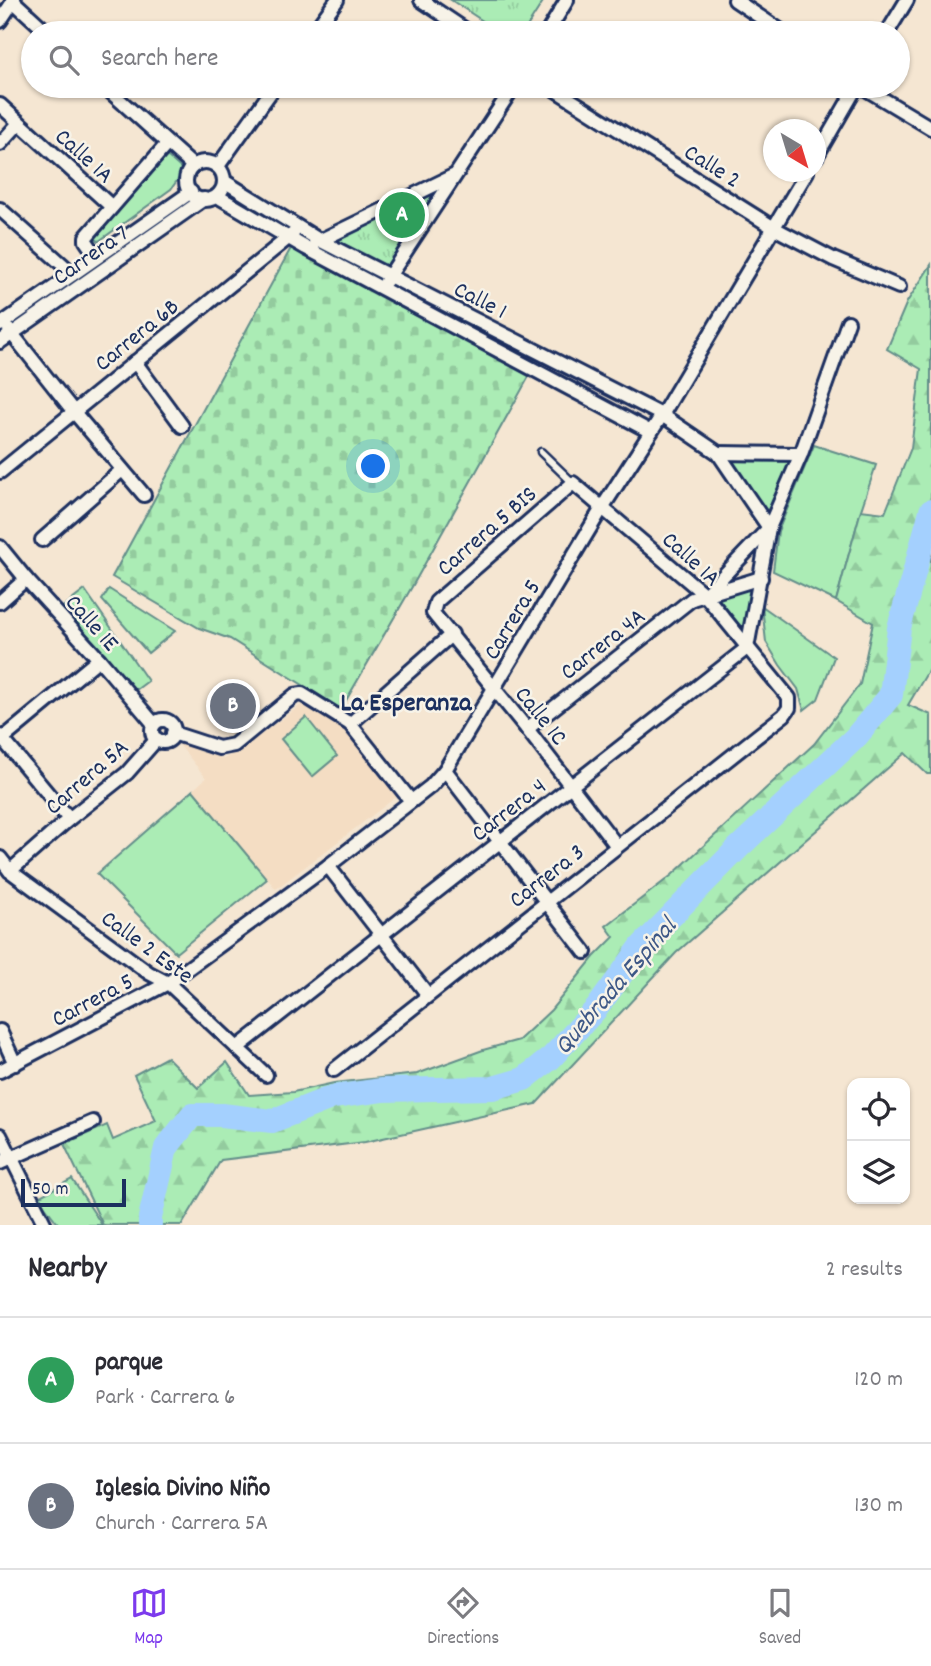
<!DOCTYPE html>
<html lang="en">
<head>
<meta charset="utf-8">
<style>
  body { margin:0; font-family:Dekko,sans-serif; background:#f2f2f3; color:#2b2b33 }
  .controls { position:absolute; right:21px; bottom:21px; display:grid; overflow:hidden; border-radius:14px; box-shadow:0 2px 5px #0004 }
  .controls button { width:63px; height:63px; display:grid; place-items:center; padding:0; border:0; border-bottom:2px solid #e1e1e2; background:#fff; color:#2b2b33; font:35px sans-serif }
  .compass { position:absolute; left:763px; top:119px; width:63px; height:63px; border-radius:50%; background:#fff; box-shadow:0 2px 5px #0004; rotate:142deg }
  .scale { position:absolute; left:21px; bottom:18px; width:105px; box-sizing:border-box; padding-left:7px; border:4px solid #1b2f5e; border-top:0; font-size:19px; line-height:24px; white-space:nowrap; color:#1b2f5e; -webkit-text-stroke:5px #f7f3e8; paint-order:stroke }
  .you { position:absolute; left:374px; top:467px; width:24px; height:24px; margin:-18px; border:5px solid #fff; border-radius:50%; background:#1a73e8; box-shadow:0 0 0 10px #1a73e833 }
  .badge { display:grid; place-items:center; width:46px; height:46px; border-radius:50%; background:#7c3aed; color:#fff; font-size:23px; font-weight:700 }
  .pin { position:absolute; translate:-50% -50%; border:4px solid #fff; box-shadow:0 2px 7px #0006 }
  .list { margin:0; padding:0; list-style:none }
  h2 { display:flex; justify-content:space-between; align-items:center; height:91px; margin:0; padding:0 28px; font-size:30px }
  h2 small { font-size:23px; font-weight:400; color:#7c7c81 }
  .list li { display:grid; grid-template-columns:46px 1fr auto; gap:21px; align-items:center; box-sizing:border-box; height:126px; padding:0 28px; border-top:2px solid #e1e1e2 }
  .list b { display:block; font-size:26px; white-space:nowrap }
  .list p { margin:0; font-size:23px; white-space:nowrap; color:#7c7c81 }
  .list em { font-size:23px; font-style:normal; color:#7c7c81 }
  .icon { flex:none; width:38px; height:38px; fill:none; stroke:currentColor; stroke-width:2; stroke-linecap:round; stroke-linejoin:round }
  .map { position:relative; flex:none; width:931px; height:1225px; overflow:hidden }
  .search { position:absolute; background:#fff; box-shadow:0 2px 5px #0004; left:21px; right:21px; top:21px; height:77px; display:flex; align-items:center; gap:18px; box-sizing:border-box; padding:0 24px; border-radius:38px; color:#7c7c81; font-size:26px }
  .sheet { height:343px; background:#fff }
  nav { display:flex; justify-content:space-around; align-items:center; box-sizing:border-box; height:98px; border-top:2px solid #e1e1e2; background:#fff; font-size:19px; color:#7c7c81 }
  nav a { display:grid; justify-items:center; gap:4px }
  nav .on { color:#7c3aed }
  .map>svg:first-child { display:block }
  .built { fill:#f4ddc3 }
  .grass { fill:#abecb5; stroke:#638e8a; stroke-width:2 }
  .forest { fill:url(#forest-firs); stroke:#638e8a; stroke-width:2 }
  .cemetery { fill:url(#cemetery-stones); stroke:#638e8a; stroke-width:2 }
  .park { fill:url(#park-tufts); stroke:#638e8a; stroke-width:2 }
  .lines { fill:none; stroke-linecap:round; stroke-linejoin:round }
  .river { stroke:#a4d0fe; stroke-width:24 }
  .lane-casing { stroke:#1b2f5e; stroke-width:11 }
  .street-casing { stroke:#1b2f5e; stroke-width:18 }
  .lane { stroke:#f7f3e8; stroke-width:6 }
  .street { stroke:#f7f3e8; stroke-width:12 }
  .labels { text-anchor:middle; stroke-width:5; stroke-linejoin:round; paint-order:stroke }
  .street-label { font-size:24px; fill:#1b2f5e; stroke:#f7f3e8 }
  .neighbourhood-label { font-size:26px; font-weight:bold; fill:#1b2f5e; stroke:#f7f3e8 }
  .water-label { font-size:26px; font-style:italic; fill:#3d5786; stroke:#f7f3e8 }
</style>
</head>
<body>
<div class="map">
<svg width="931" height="1225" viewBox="0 0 931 1225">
  <defs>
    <pattern id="forest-firs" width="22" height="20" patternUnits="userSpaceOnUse" patternTransform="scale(1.75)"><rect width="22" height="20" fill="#abecb5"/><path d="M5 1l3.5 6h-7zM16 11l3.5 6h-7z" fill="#93cb9e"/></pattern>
    <pattern id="cemetery-stones" width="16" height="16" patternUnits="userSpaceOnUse" patternTransform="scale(1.75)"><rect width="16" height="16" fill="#abecb5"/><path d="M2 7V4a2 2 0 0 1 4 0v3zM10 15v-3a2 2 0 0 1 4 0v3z" fill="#93cb9e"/></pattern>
    <pattern id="park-tufts" width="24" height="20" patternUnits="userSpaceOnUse" patternTransform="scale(1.75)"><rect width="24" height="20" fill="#abecb5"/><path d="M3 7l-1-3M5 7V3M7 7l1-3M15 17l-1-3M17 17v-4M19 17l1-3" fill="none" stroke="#93cb9e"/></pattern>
  </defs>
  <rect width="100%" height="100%" fill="#f5e6d2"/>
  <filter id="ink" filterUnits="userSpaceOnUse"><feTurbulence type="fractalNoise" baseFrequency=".0143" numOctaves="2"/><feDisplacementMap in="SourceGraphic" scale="14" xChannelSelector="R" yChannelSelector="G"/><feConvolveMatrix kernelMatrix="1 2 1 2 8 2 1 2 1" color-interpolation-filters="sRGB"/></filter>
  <g filter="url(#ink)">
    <path class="built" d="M301,705L353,730L404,791L276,889L193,790L206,778L177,742L224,759L249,743Z"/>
    <g class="grass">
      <path d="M167,156L184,171L171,189L99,241L94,238Z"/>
      <path d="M814,445L876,465L861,510L836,601L773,571L778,531Z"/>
      <path d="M730,459H794L767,512Z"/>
      <path d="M755,583L746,636L717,596Z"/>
      <path d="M109,589L175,631L148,653L102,600Z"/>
      <path d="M85,590L148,681L132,693L58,611Z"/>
      <path d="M762,606L834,657L818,699L804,710L798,689L780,665L766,642Z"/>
      <path d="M306,717L337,756L312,777L281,739Z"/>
      <path d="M193,790L267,879L176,953L97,874Z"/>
      <path d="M72,1179L102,1225H59L38,1197Z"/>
    </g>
    <path class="forest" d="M931,265V666L908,705L931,715V774H927L905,753L676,953L536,1104L365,1142L221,1160L182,1225H103L64,1144L107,1125L113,1140L156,1121L134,1075L167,1057L198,1088L227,1062L249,1095L293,1092L334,1083L417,1074L483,1050L519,1040L551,1010L594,957L614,937L606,926L672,875L814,744L860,684L873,623L836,601L861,510L885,513L911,448L921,369L887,349L907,302Z"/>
    <path class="cemetery" d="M291,248L531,373L413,585L341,709L230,639L199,628L112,577Z"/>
    <g class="park">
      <path d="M451,0H544L523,33H501Z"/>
      <path d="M440,187L444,191L385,272L324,238Z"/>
    </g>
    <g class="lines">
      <path class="river" d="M150,1225V1218L166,1148L192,1115H222L272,1121L333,1097L382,1090L493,1088L524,1079L551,1058L597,1008L641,947L738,848L855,738L891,695L899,628L931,511"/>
      <defs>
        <path id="lane" d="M541,452L573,483"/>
        <g id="street">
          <path d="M12,0L48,33"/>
          <path d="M421,0L470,33"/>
          <path d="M735,0L784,33"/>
          <path d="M0,21L14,0"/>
          <path d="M313,33L337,0"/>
          <path d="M547,33L567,0"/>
          <path d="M887,33L907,0"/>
          <path d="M104,86L193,166"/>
          <path d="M549,86L774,228L833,259L899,287"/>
          <path d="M861,86L931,128"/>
          <path d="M0,105L112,207"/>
          <path d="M0,144L19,123"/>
          <path d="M816,157L857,86"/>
          <circle cx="205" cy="181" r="19"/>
          <path d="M218,166L275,86"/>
          <path d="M224,181L319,240L662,415L718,453L769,528"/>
          <path d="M217,196L306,248L651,432"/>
          <path d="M0,209L73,274"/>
          <path d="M315,243L453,176"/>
          <path d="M97,257L86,241V237L167,144"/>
          <path d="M386,281L514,86"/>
          <path d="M0,325L191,192"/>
          <path d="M9,330L74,412L144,495"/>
          <path d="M0,342L204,199"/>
          <path d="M135,362L182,426"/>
          <path d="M718,453L801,454"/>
          <path d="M0,472L293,234"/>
          <path d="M42,540L122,470"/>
          <path d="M0,547L26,579L99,659L154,724"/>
          <path d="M705,595L769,528"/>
          <path d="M0,602L26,579"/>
          <circle cx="163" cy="731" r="11"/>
          <path d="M350,724L452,634"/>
          <path d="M527,729L692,599L761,578"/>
          <path d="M173,733L219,748L234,745L295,695L302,694L350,724L411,801"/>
          <path d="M0,736L69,819"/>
          <path d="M0,741L99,659"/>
          <path d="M445,770L585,952"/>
          <path d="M0,858L10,871L149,973L168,983L266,1075"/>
          <path d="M328,866L428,995"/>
          <path d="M10,871L69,819L127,773L157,739"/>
          <path d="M0,1031L15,1064"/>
          <path d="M237,1048L747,648L769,528L801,454L848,322"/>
          <path d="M334,1070L784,715L789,708V698L705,595L573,483L436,602L433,613L527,729L617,846"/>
          <path d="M0,1071L168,983L328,866L431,786L445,770L602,508L662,415L807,172"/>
          <path d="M0,1135L45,1225"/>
          <path d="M0,1163L93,1122"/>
        </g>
      </defs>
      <use href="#lane" class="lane-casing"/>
      <use href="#street" class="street-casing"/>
      <use href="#lane" class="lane"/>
      <use href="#street" class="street"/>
    </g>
  </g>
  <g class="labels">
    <g class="street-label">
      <text transform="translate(85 155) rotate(42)" y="8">Calle 1A</text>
      <text transform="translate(713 165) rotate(32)" y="8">Calle 2</text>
      <text transform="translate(90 254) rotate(-35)" y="8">Carrera 7</text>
      <text transform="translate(481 299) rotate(27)" y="8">Calle 1</text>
      <text transform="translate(136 334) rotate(-39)" y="8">Carrera 6B</text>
      <text transform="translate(486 530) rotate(-41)" y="8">Carrera 5 BIS</text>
      <text transform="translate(692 558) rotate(42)" y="8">Calle 1A</text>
      <text transform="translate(511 619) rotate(-59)" y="8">Carrera 5</text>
      <text transform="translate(93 622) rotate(48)" y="8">Calle 1E</text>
      <text transform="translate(602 643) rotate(-38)" y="8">Carrera 4A</text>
      <text transform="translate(542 715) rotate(51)" y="8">Calle 1C</text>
      <text transform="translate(86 776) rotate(-41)" y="8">Carrera 5A</text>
      <text transform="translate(508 809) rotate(-38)" y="8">Carrera 4</text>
      <text transform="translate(546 875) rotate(-38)" y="8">Carrera 3</text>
      <text transform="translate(148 946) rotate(36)" y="8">Calle 2 Este</text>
      <text transform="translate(92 999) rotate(-28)" y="8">Carrera 5</text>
    </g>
    <g class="neighbourhood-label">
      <text x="406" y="710">La Esperanza</text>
    </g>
    <g class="water-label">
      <text transform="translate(614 985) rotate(-49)" y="9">Quebrada Espinal</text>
    </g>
  </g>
</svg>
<div class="controls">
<button><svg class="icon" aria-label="locate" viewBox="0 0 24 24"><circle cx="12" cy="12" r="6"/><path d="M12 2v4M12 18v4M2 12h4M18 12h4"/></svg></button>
<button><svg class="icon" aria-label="layers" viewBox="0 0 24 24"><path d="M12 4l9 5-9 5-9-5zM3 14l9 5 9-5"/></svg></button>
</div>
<svg class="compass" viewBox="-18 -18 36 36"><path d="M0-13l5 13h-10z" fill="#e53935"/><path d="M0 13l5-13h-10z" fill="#7c7c81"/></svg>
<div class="scale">50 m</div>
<div class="you"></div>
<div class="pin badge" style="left:402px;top:215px;background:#2e9e5b">A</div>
<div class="pin badge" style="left:233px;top:706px;background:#6b7280">B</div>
<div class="search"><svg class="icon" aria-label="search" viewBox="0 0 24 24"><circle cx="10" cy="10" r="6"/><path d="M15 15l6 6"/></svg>Search here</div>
</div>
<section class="sheet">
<h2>Nearby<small>2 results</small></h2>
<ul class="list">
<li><span class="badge" style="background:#2e9e5b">A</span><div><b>parque</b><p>Park · Carrera 6</p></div><em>120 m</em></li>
<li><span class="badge" style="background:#6b7280">B</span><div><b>Iglesia Divino Niño</b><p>Church · Carrera 5A</p></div><em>130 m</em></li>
</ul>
</section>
<nav>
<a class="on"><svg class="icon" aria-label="map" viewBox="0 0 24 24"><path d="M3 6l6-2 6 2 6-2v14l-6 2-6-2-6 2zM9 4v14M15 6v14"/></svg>Map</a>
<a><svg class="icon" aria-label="directions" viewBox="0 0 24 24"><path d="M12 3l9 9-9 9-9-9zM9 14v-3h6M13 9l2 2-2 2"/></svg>Directions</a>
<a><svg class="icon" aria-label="saved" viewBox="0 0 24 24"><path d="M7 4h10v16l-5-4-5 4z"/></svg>Saved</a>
</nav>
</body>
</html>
